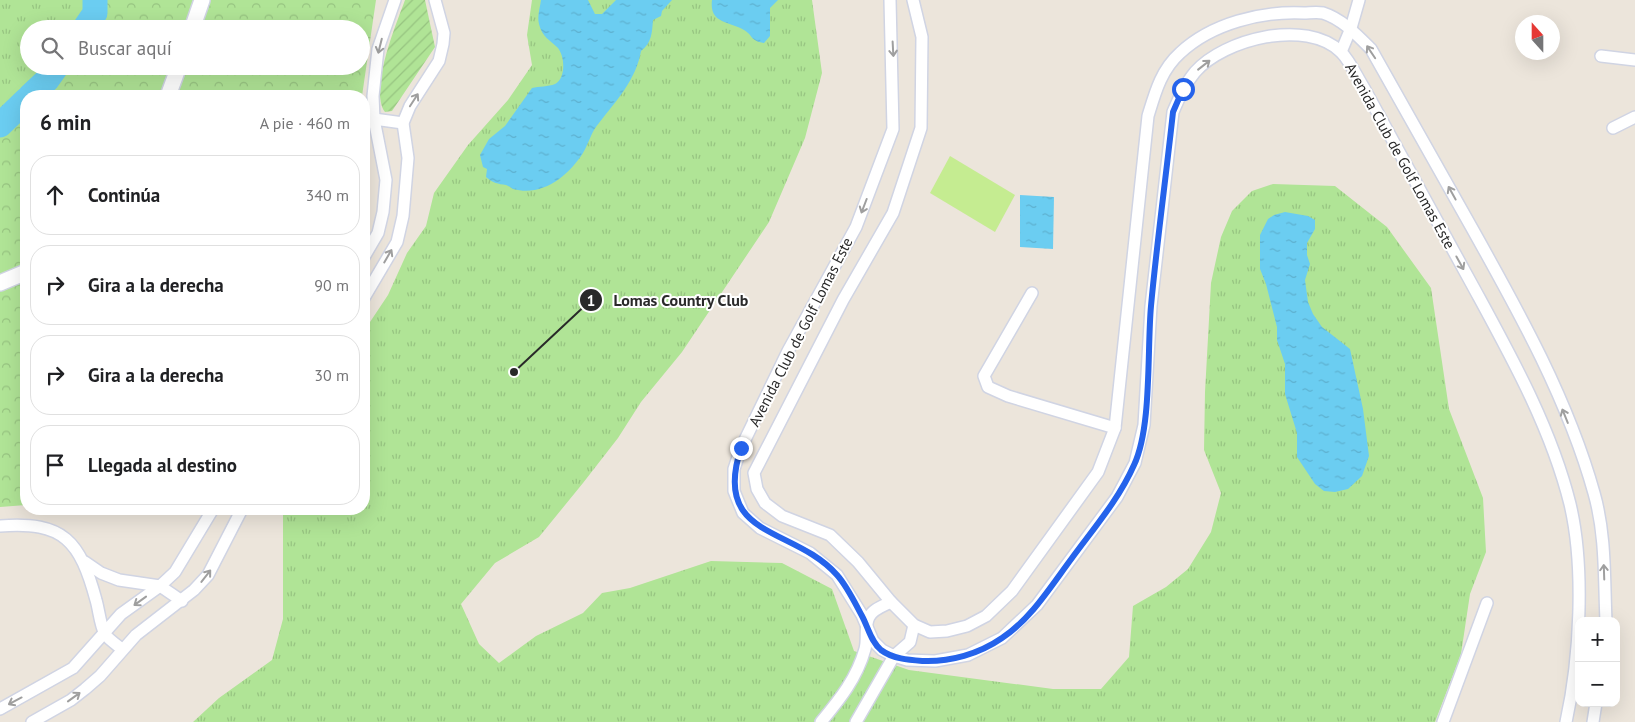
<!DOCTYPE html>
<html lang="es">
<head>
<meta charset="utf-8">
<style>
  body { margin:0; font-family:"PT Sans",sans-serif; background:#f2f2f2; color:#202124 }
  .controls { position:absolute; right:15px; bottom:15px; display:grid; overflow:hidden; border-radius:10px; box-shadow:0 5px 20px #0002 }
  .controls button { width:45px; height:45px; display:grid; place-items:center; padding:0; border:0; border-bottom:1px solid #e0e0e0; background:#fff; color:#202124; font:25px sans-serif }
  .compass { position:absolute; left:1515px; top:15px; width:45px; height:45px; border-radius:50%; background:#fff; box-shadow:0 5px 20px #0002; rotate:339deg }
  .stop { position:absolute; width:15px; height:15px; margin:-11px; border:4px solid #2563eb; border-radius:50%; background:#fff }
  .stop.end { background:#2563eb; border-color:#fff; box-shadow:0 1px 5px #0008 }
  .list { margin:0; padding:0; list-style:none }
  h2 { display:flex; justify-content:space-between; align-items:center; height:65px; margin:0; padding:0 20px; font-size:21px }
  h2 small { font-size:16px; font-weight:400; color:#757577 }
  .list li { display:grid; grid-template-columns:32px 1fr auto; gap:15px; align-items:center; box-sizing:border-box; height:80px; margin:0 10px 10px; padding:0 10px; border:1px solid #e0e0e0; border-radius:20px }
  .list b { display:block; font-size:19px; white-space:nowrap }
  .list em { font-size:16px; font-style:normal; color:#757577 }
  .icon { flex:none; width:28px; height:28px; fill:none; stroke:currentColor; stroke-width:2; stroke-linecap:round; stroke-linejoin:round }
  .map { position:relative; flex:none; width:1635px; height:722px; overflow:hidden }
  .search { position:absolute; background:#fff; box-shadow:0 5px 20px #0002; left:20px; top:20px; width:350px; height:55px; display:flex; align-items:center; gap:12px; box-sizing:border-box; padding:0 18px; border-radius:28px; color:#757577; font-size:19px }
  .panel { position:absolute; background:#fff; box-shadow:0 5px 20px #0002; left:20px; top:90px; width:350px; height:425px; border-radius:20px }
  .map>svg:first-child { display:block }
  .grass { fill:url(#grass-tufts) }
  .forest { fill:url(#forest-crowns) }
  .garden { fill:url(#garden-furrows) }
  .pitch { fill:#c5ec91 }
  .water { fill:url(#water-ripples) }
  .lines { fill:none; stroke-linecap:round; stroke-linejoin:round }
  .river { stroke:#6bcdf1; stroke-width:25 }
  .minor-casing { stroke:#d0d4e3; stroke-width:14 }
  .secondary-casing { stroke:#d0d4e3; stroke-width:18 }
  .minor { stroke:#fff; stroke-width:11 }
  .secondary { stroke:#fff; stroke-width:15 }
  .oneway { stroke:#9f9f9f }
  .route { stroke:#2563eb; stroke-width:6 }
  .labels { text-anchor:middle; stroke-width:4; stroke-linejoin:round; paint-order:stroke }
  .street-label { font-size:15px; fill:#292929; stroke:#fff }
  .leader { fill:none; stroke:#292929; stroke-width:2 }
  .callout-dot { fill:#292929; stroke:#fff; stroke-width:2 }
  .mark-label { font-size:15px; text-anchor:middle; font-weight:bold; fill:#fff }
  .callout-label { font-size:16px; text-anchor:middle; font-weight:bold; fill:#292929; stroke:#fff; stroke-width:4; stroke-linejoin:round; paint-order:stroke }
</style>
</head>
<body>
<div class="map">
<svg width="1635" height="722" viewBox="0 0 1635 722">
  <defs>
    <pattern id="grass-tufts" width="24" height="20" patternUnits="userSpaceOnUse" patternTransform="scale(1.25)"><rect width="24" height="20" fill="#b0e496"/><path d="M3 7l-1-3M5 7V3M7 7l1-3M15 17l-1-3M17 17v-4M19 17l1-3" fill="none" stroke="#97c481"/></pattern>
    <pattern id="forest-crowns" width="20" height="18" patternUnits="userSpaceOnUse" patternTransform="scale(1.25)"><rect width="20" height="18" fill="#b0e496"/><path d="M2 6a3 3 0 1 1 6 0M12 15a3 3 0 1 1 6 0" fill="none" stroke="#97c481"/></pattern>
    <pattern id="garden-furrows" width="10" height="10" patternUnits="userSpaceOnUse" patternTransform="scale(1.25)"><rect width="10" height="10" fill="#b0e496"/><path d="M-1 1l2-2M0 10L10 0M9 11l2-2" fill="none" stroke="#97c481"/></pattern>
    <pattern id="water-ripples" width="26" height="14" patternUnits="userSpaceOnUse" patternTransform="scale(1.25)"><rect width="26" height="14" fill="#6bcdf1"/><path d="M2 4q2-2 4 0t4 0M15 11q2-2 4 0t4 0" fill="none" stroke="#5db0cf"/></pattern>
  </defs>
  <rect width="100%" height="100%" fill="#ece5db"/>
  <g class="grass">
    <path d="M0,0H87V10L74,29H29V66H47L0,114Z"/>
    <path d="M532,0H812L822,73L805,138L769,222L682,352L641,402L618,438L583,483L539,537L495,563L461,604L479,644L499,663L536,636L583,613L602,593L630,588L711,561L782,563L832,589L854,651L909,670L1053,689H1101L1129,657L1133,606L1166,587L1188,569L1211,532L1221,493L1204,450L1205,392L1211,283L1221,237L1232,211L1252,191L1273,184L1335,186L1387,227L1431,288L1449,409L1483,498L1486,552L1470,594L1461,654L1435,722H193L219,698L272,660L283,619V509H364V331L388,295L407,253L426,226L434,193L468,145L508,100L532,65L527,35Z"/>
  </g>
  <path class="forest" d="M87,0H376L362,96H26V373L20,381L26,389V505L0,507V114L47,66H361V29H74L87,10Z"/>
  <path class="garden" d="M405,0H425L435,47L392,111L385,112C369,89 396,25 405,0Z"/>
  <path class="pitch" d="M950,156L1015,195L995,232L930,193Z"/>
  <g class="water">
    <path d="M541,0H588L595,14H602L616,0H672L662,11L661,16L653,20C652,32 652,43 641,51C636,80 616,101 599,123C591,132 589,143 583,153C568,176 543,197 513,189C511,188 509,186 506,185C498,184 493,183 486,177L487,169L483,167L480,155L489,139L505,126L532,88C539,86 548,87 555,84C566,78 565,57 558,48C550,40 542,37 539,24C537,16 540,8 541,0Z"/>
    <path d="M712,0H778L770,8V36L764,43C750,41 753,35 744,30C729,21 709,24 712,0Z"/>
    <path d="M1020,195L1054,197L1053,249L1020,247Z"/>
    <path d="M1285,212L1308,216L1315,220V229L1307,243V255L1310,264L1305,280L1308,302L1313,314L1322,327L1350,349L1363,409L1369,456L1362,476L1348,489L1335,492L1324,491L1315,484L1297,457V433L1285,394V364L1277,340V327L1266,284L1260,269V235L1268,219L1274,215Z"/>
  </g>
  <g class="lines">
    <g class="river">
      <path d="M84,29L95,13V0"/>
      <path d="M30,96L47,80L57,66"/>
      <path d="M0,125L26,100"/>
    </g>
    <defs>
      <g id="minor">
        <path d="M890,0L893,129L856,227L788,351L741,448L734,469V491L743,513L760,528L810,553L837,575L862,615L873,641L882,650L894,656L907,660L935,661L968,655L1002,638L1037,605L1117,497L1135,463L1144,425L1151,306L1173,112C1179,98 1185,84 1195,72C1224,39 1306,18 1341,52C1350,61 1357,77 1364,88C1401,155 1438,222 1475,290C1512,358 1551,428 1570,504C1585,567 1580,659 1566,722"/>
        <path d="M913,0L922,37L921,128L893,213L843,300L754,473L757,489L765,503L782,516L830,535L858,562L891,602L914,625L930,632L947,631L967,626L986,616L1012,591L1098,472L1115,428L1148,116C1155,93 1161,70 1180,53C1212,23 1262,11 1304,13C1309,13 1317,12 1323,13C1342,19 1357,35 1371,49C1405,110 1439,170 1473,230C1520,314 1568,400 1594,493C1606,535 1604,578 1606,621"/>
        <path d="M1341,52L1351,28L1359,0"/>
        <path d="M1601,56L1635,60"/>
        <path d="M374,119L403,123"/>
        <path d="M1613,128L1635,117"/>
        <path d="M364,257L378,233L383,212L386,180L374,119L373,96L378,49L395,0"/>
        <path d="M1032,293L984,376L988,387L1008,396L1115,428"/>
        <path d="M364,298L397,242L403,216L408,158L403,123L410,106L439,61L443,44L444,33L435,0"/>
        <path d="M0,526C64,521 80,541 96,600C99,610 100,625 105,634C108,639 117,645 122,649"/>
        <path d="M85,562L101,573L119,580L160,586L182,601"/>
        <path d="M0,709L73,668L121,614L160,586L175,572L213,509"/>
        <path d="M32,722L71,700L85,689L100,676L136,635L194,590L208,575L242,509"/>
        <path d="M821,722C840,699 857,678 865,649C868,638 864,627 869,617C873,609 883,606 891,602"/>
        <path d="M856,722L894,656L910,642L914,625"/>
        <path d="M1443,722L1487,603"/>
        <path d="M1593,722L1596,703"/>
      </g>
      <g id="secondary">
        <path d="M192,29L202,0"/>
        <path d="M168,96L179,66"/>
        <path d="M0,283L26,272"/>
      </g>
    </defs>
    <use href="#minor" class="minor-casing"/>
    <use href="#secondary" class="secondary-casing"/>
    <use href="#minor" class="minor"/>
    <use href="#secondary" class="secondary"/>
  </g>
  <defs><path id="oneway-shaft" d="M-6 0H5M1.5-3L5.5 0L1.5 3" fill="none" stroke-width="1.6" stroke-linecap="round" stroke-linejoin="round" transform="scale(1.25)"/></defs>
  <g class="oneway">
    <use href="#oneway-shaft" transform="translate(380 46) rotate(104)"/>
    <use href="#oneway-shaft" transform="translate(893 49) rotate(87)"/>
    <use href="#oneway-shaft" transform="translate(1371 52) rotate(-124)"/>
    <use href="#oneway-shaft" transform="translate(1204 65) rotate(-38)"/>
    <use href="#oneway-shaft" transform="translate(414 100) rotate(-57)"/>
    <use href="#oneway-shaft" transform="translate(1452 193) rotate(-119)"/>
    <use href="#oneway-shaft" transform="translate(864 206) rotate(111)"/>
    <use href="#oneway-shaft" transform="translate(388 256) rotate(-60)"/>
    <use href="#oneway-shaft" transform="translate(1460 263) rotate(61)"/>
    <use href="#oneway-shaft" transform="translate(1565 416) rotate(-112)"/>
    <use href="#oneway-shaft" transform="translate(1604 572) rotate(-92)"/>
    <use href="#oneway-shaft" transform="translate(206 576) rotate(-52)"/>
    <use href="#oneway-shaft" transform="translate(140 601) rotate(144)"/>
    <use href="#oneway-shaft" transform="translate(74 697) rotate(-36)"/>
    <use href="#oneway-shaft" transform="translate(15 701) rotate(152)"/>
  </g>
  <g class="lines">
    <path class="route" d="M741,448C711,539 794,526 837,575C847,586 855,603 862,616C868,627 871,642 881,650C893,659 909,660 923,661C950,662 979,654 1002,638C1031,619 1051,586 1072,558C1094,528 1119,499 1134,465C1152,427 1147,350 1151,306C1157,241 1166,177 1173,112L1183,89"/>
  </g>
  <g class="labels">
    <g class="street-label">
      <text transform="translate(1400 156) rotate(61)" y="5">Avenida Club de Golf Lomas Este</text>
      <text transform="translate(801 332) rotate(-63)" y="5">Avenida Club de Golf Lomas Este</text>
    </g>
  </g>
  <path class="leader" d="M514 372L591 300"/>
  <g class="callout-dot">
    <circle cx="514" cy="372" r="5"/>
    <circle cx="591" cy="300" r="12"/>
  </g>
  <g class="mark-label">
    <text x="591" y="306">1</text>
  </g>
  <g class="callout-label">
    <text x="681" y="306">Lomas Country Club</text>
  </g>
</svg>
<div class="controls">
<button>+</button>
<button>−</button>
</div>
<svg class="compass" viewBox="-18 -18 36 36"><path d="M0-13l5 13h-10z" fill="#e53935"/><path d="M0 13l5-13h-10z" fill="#757577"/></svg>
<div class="stop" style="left:1183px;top:89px"></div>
<div class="stop end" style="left:741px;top:448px"></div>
<div class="search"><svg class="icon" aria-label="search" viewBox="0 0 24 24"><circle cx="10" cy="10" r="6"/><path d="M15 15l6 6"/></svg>Buscar aquí</div>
<section class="panel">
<h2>6 min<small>A pie · 460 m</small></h2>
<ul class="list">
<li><svg class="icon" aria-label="ahead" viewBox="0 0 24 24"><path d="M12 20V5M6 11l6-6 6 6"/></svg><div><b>Continúa</b></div><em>340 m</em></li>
<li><svg class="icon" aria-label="right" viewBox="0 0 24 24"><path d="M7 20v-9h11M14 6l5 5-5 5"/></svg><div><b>Gira a la derecha</b></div><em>90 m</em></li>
<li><svg class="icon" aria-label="right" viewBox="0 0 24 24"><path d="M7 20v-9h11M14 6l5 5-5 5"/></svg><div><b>Gira a la derecha</b></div><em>30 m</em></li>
<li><svg class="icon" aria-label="arrive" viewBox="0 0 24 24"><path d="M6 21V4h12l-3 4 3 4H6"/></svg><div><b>Llegada al destino</b></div></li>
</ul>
</section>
</div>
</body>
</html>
